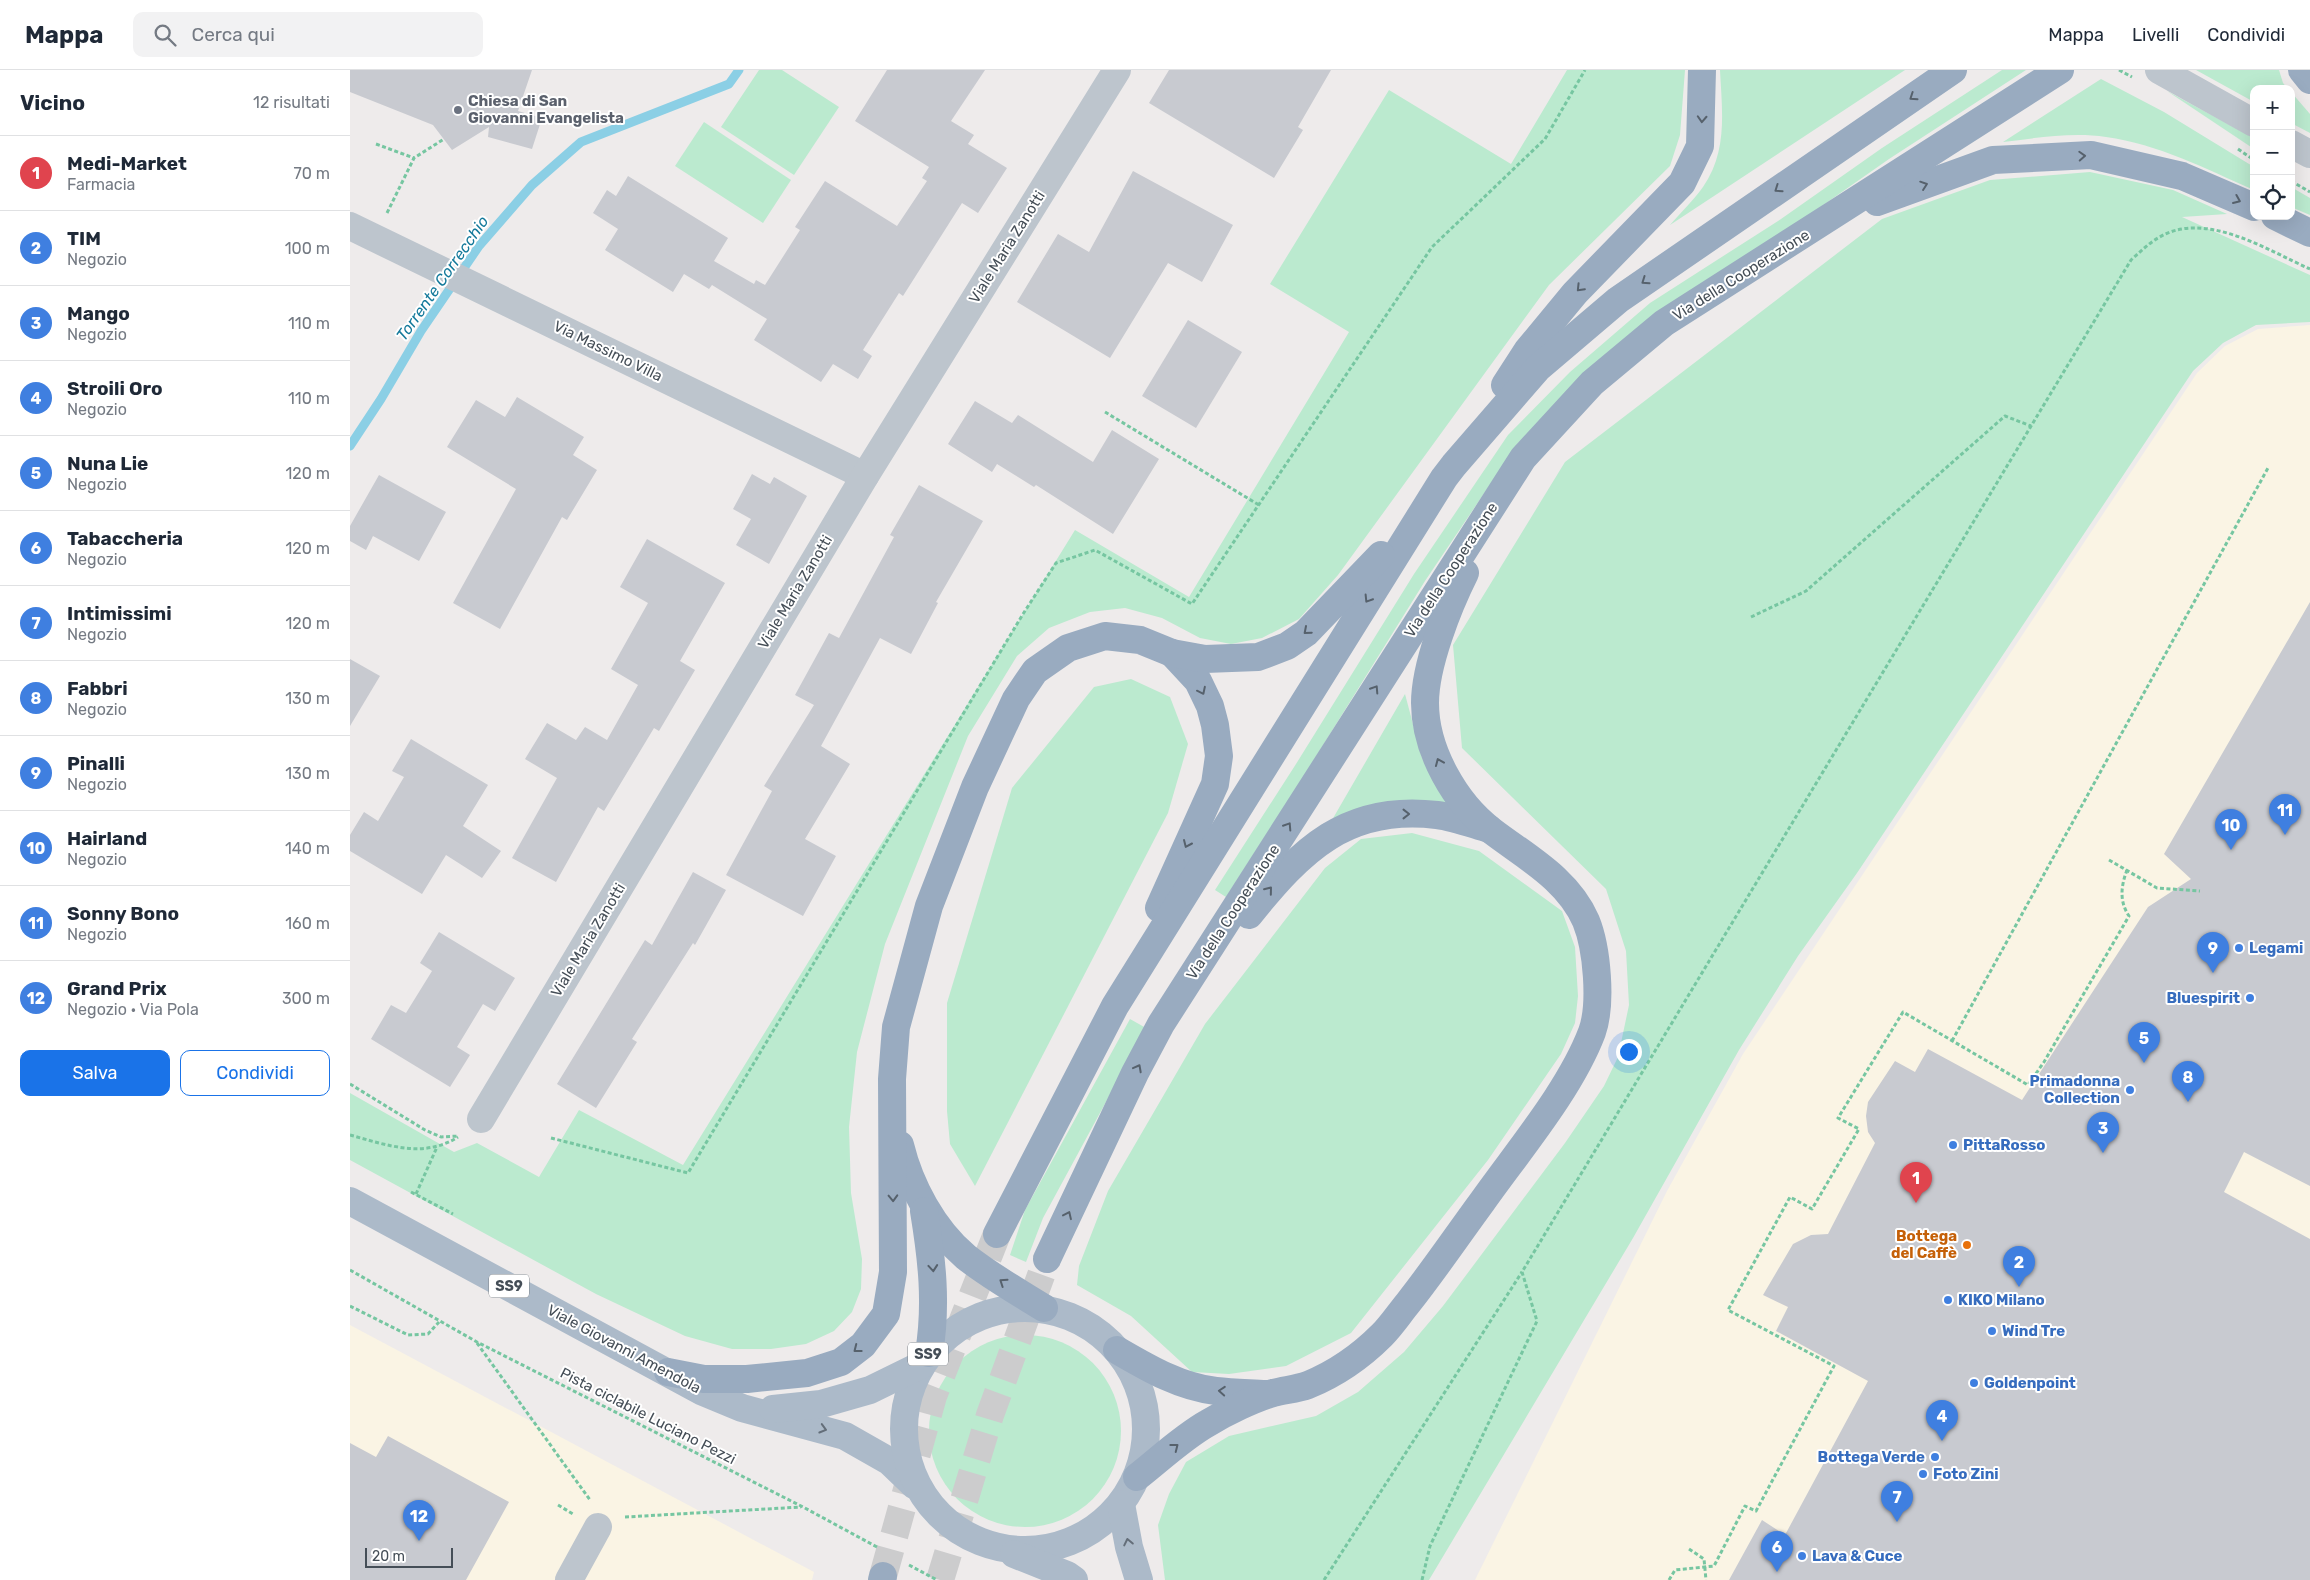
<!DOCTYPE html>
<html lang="it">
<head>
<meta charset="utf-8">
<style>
  body { margin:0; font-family:Rubik,sans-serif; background:#f2f2f3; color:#1f2937 }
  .controls { position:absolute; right:15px; top:15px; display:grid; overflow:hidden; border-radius:10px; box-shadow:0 5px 20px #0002 }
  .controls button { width:45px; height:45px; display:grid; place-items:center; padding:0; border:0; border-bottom:1px solid #e0e1e3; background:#fff; color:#1f2937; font:25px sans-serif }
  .scale { position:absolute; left:15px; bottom:12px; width:88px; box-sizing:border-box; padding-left:5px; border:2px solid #454e57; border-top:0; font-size:14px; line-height:18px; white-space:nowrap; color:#454e57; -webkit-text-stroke:4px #fff; paint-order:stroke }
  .you { position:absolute; left:1278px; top:981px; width:18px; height:18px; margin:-12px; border:4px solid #fff; border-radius:50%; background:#1a73e8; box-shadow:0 0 0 8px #1a73e833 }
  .badge { display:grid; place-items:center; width:32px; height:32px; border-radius:50%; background:#1a73e8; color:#fff; font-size:16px; font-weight:700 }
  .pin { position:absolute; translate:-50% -41px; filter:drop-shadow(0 1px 2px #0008) }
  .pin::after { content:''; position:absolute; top:26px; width:18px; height:15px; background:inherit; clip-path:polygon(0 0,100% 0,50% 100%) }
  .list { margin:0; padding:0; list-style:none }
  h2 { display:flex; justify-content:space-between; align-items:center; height:65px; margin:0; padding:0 20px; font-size:21px }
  h2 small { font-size:16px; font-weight:400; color:#747a83 }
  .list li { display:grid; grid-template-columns:32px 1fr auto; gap:15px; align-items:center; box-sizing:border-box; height:75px; padding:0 20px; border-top:1px solid #e0e1e3 }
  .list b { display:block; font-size:19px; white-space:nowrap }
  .list p { margin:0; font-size:16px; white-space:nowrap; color:#747a83 }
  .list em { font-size:16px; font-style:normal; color:#747a83 }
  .actions { display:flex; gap:10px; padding:15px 20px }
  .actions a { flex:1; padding:11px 0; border:1px solid #1a73e8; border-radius:10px; text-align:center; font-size:18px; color:#1a73e8 }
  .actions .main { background:#1a73e8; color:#fff }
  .icon { flex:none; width:28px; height:28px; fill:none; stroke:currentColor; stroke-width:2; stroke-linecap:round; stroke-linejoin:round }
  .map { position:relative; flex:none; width:1960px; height:1510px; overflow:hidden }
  header { display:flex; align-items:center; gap:30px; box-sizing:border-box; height:70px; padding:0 25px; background:#fff; border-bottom:1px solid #e0e1e3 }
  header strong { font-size:24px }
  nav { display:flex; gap:28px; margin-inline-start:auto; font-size:18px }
  .search { width:350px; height:45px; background:#f2f2f3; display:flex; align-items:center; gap:12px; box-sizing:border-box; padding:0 18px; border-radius:10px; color:#747a83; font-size:19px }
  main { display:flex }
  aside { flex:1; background:#fff }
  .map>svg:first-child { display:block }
  .commercial { fill:#faf4e4 }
  .green { fill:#bbeacf }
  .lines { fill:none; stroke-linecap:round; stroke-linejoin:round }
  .stream { stroke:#8bcfe5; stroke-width:9 }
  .building { fill:#c8cad0 }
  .trunk-tunnel { stroke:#cccccd; stroke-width:28; stroke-dasharray:28 14; stroke-linecap:butt }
  .path { stroke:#76c6a1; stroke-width:3; stroke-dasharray:4 2.5; stroke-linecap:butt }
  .minor { stroke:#bdc5cd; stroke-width:28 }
  .tertiary { stroke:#bdc5cd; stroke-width:28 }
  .primary { stroke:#acbac9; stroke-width:28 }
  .trunk { stroke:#99abc0; stroke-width:28 }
  .oneway { stroke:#56616c }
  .oneway2 { stroke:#646e79 }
  .worship-dot { fill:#6b7280; stroke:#fff; stroke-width:2 }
  .shop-dot { fill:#3f7fe0; stroke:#fff; stroke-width:2 }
  .food-dot { fill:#e8710a; stroke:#fff; stroke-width:2 }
  .labels { text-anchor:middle; stroke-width:4; stroke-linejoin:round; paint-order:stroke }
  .shield { fill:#fff; stroke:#7d8389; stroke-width:1 }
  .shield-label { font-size:14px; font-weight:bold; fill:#454e57 }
  .worship-label { font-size:15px; font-weight:bold; fill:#5b616d; stroke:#fff; text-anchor:start }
  .street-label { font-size:15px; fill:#454e57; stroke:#fff }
  .shop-label { font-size:15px; font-weight:bold; fill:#366cbe; stroke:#fff; text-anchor:start }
  .food-label { font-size:15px; font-weight:bold; fill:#c56008; stroke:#fff; text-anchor:end }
  .water-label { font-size:16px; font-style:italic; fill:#157a9b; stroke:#fff }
</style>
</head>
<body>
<header>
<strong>Mappa</strong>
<div class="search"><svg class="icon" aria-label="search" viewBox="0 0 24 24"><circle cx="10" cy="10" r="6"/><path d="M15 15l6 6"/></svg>Cerca qui</div>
<nav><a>Mappa</a><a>Livelli</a><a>Condividi</a></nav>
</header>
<main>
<aside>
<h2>Vicino<small>12 risultati</small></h2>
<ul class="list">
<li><span class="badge" style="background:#e0444e">1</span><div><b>Medi-Market</b><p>Farmacia</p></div><em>70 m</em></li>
<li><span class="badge" style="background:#3f7fe0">2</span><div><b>TIM</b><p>Negozio</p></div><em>100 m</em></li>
<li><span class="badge" style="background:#3f7fe0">3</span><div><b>Mango</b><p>Negozio</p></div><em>110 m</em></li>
<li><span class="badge" style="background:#3f7fe0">4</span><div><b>Stroili Oro</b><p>Negozio</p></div><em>110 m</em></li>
<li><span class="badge" style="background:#3f7fe0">5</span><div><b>Nuna Lie</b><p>Negozio</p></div><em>120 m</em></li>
<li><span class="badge" style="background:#3f7fe0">6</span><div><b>Tabaccheria</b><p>Negozio</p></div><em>120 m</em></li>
<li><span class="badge" style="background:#3f7fe0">7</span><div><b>Intimissimi</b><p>Negozio</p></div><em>120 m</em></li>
<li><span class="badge" style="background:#3f7fe0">8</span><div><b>Fabbri</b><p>Negozio</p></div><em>130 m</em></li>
<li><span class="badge" style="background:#3f7fe0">9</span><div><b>Pinalli</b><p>Negozio</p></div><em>130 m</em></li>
<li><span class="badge" style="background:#3f7fe0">10</span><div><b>Hairland</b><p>Negozio</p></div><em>140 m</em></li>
<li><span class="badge" style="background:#3f7fe0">11</span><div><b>Sonny Bono</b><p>Negozio</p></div><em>160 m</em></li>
<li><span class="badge" style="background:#3f7fe0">12</span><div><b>Grand Prix</b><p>Negozio · Via Pola</p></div><em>300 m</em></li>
</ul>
<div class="actions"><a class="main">Salva</a><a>Condividi</a></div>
</aside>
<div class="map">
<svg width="1960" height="1510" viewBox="0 0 1960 1510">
  <rect width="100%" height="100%" fill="#eeebeb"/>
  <g class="commercial">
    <path d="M1960,255V1510H1125L1317,1121L1393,984L1847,303L1875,276L1908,259Z"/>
    <path d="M0,1255L464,1502L462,1510H0Z"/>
  </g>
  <g class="green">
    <path d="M409,0H432L489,37L444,105L371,57Z"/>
    <path d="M1217,0H1335L1330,65L1320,96L1199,215L988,505L949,549L912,568L881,574L850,568L812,548L775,538L740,542L699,558L667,586L618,666L535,874L507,982L499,1057L501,1123L512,1189L511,1219L502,1242L484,1261L456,1274L421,1279H382L335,1266L246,1224L0,1090V1023L104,1082L127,1073L189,1107L229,1040L333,1095L725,460L839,527L999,262L920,214L1039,20L1161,94Z"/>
    <path d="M1370,0H1555L1320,155C1331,142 1344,130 1353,117C1378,81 1372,41 1370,0Z"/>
    <path d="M1652,0H1676L1539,89L1439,159L1168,373L1075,511L957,701L876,827L865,820L946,694L1064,504L1158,365L1220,302L1300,233L1431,149L1532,78Z"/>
    <path d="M1846,0H1929L1933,13L1938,19H1904V32Z"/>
    <path d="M1751,9L1814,42L1904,97V120C1856,99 1808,74 1756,67C1722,62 1686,68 1653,72Z"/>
    <path d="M1817,21L1904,68V79Z"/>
    <path d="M1941,22L1960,44V63L1941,53Z"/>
    <path d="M354,52L441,110L413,153L325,96Z"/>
    <path d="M1740,102L1823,120L1877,144L1832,147L1960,205V252L1906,255L1873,273L1843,301L1507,803L1448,886L1389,980L1283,1168L1079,1510H815L808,1455L819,1424L836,1392L879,1366L966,1346L1008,1322L1054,1282L1093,1236L1215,1073L1254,1016L1268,987L1279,935L1276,881L1256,819L1112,678L1103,575L1215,392L1532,149L1640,110Z"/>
    <path d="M1941,117L1960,128V145L1941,137Z"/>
    <path d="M781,609L820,627L838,674L818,743L625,1116L600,1074L597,1041V933L662,718L744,617Z"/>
    <path d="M1055,624L1072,688L1098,735L982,750Z"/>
    <path d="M1062,763L1129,781L1212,841L1225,877L1228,926L1225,953L1211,984L1138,1090L1001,1263L936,1296L879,1304L842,1302L781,1246L727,1215L729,1196L758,1121L855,954L975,798L1011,769Z"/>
    <path d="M780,949L796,958L693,1148L676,1192L660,1185L675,1140Z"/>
    <circle cx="675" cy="1361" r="96"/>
  </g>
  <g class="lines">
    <path class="stream" d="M0,376L31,329L71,261L129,176L182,115L231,72L379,14L389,0"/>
  </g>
  <g class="building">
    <path d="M0,0H182L168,41L192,48L182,79L138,67L139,57L102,80L83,55L0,22Z"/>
    <path d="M537,0H635L601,51L624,65L618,74L657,98L628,143L612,133L553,226L549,223L513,280L522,286L508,309L483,294L471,312L404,270L417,249L362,215L359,219L334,204L323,222L255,180L268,159L243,143L257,120L266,126L278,106L378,168L364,191L404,214L406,210L415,215L450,160L445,157L475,111L547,156L577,111L572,108L579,97L505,51Z"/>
    <path d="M819,0H981L948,57L953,60L924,108L799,33Z"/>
    <path d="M783,101L883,155L852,212L818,193L760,288L667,232L708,164L739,182Z"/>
    <path d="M838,250L892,282L846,358L792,326Z"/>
    <path d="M167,327L234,367L223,385L247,400L217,450L212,447L150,559L103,533L166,419L97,377L126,330L155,347Z"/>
    <path d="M625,331L662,353L668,345L743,392L762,360L809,389L763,464L686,415L684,417L647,394L642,402L598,374Z"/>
    <path d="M402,404L420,414L424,407L457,426L419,494L386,475L401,449L383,439Z"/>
    <path d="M29,405L96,442L69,491L23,466L16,480L0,471V456Z"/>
    <path d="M569,415L633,451L586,532L588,533L561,584L530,568L471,676L500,694L455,769L486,786L453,846L376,805L422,721L414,716L464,635L445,625L479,563L489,568L544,467L540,465Z"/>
    <path d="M297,469L375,513L330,591L345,600L309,661L304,658L254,741L248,737L206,812L162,788L207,708L175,689L197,653L226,670L235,657L257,670L288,615L261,599L298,533L270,517Z"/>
    <path d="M1960,532V1116L1894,1082L1874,1122L1960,1169V1510H1379L1412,1450L1435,1465L1518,1311L1426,1261L1438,1237L1413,1225L1443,1174L1461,1165L1478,1164L1525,1073L1518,1062L1516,1046L1518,1032L1545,991L1565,1002L1578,979L1672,1030L1798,837L1841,809L1814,784Z"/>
    <path d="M0,589L30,606L0,656Z"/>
    <path d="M61,669L138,715L113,756L151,781L132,808L96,785L72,824L0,781V765L14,742L28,751L54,707L42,701Z"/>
    <path d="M343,802L376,820L345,875L343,873L282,969L287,972L246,1038L207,1014L295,870L302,875Z"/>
    <path d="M89,862L165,908L145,941L133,934L107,977L120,985L100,1017L21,969L41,935L56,943L82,901L70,893Z"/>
    <path d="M38,1366L159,1432L116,1510H0V1373L26,1387Z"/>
  </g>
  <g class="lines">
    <g class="trunk-tunnel">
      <path d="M533,1506L583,1326L647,1164"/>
      <path d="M590,1510L640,1345L697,1189"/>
    </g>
    <g class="path">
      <path d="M1769,0L1782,7"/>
      <path d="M26,74L64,88"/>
      <path d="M1888,79L1904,90"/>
      <path d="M1941,111L1960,122"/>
      <path d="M37,143L64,88L94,69"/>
      <path d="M755,342L909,435"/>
      <path d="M1401,547L1456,521L1655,346L1681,356"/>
      <path d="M1759,790L1807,818L1850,821"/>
      <path d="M1602,971L1918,398"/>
      <path d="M0,1014L75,1060L91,1067L109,1066"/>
      <path d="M0,1065C37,1075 73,1089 108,1067"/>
      <path d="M201,1068L338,1103L673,544L706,493L745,480L842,534L1082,177L1195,69L1235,0"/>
      <path d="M61,1122L103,1144"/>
      <path d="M66,1124L87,1077"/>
      <path d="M0,1200L127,1272L453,1437L527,1477"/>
      <path d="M0,1236L58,1265L78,1264L89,1252"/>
      <path d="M127,1273L240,1430"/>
      <path d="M208,1435L223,1444"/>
      <path d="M275,1447L451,1437"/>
      <path d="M1339,1479L1354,1489L1356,1510"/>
      <path d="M559,1495L587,1510"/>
      <path d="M974,1510L1172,1202"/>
      <path d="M1072,1510L1080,1476L1187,1251L1172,1202L1781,190C1790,182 1799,173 1808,168C1854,139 1917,180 1960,199"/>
      <path d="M1319,1510L1325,1500L1364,1496L1395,1436L1406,1441L1484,1296L1378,1240L1440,1127L1462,1139L1509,1059L1488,1048L1553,942L1678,1015L1694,992L1779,846C1769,831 1771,816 1777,800"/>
    </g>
    <g class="minor">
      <path d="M0,156L515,406"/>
      <path d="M131,1049L515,406L767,0"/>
      <path d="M219,1510L248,1457"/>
    </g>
    <g class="tertiary">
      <path d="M1809,0L1904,53"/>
      <path d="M1941,74L1960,84"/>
    </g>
    <g class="primary">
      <path d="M0,1131L351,1321L392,1338L495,1366L539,1391L564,1415"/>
      <circle cx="675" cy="1359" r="121"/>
      <path d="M423,1339L471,1334L520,1320L571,1295"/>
      <path d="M771,1434L779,1477L789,1510"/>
      <path d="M664,1484L717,1505L724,1510"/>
    </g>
    <g class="trunk">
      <path d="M1952,0L1960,10"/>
      <path d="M1527,132L1643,90L1741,85L1832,106L1904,137"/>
      <path d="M1925,146L1960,163"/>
      <path d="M1155,315L1177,281L1225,223L1332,113L1350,76L1352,0"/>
      <path d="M809,838L865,714L869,686L865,655L860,636L848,611L822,583"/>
      <path d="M899,845C951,780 997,734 1087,745C1104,747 1122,754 1139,759"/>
      <path d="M550,1075C560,1116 583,1159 616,1187C640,1206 668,1222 694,1238"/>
      <path d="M574,1141C582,1190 587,1234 579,1283"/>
      <path d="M647,1164L765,936L1094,408L1104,395L1188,298L1268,230L1603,0"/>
      <path d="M697,1189L785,1003L811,954L1173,388L1242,313L1314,253L1710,0"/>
      <path d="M767,1280C798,1298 830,1317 866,1321C883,1323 900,1323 916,1324"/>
      <path d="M318,1302L354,1309H397L457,1303L491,1292L513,1275L536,1244L543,1202L542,1009L546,957L579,836L625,717L666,629L685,601L718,578L755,566L790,570L822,583L855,589L908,587L937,576L956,563L1031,485"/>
      <path d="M787,1407C810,1389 833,1367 858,1353C876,1342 903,1329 923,1323C934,1320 947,1319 958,1315C985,1304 1011,1286 1032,1265C1041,1256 1049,1244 1058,1233C1084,1200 1107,1166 1132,1132C1168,1081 1220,1020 1242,962C1252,934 1247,878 1236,851C1218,809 1176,787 1142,761C1105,733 1075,680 1075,633C1075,595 1098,537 1115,503"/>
      <path d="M532,1510L533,1506"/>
    </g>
  </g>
  <defs><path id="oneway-chevron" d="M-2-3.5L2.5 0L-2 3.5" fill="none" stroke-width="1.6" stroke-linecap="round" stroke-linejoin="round" transform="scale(1.25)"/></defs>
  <g class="oneway">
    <use href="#oneway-chevron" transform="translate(1563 27) rotate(146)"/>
    <use href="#oneway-chevron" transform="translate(1352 49) rotate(93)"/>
    <use href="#oneway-chevron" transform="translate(1732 86) rotate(-3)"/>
    <use href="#oneway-chevron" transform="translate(1574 115) rotate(-19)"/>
    <use href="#oneway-chevron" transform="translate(1428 119) rotate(145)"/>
    <use href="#oneway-chevron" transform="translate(1887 130) rotate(23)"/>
    <use href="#oneway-chevron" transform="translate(1295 211) rotate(145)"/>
    <use href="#oneway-chevron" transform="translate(1230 218) rotate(134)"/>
    <use href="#oneway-chevron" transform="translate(1018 529) rotate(122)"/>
    <use href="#oneway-chevron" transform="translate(957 561) rotate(139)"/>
    <use href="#oneway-chevron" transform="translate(1025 619) rotate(-57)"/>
    <use href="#oneway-chevron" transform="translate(852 621) rotate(64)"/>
    <use href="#oneway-chevron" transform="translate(1089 692) rotate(-113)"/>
    <use href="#oneway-chevron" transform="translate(1056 744)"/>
    <use href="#oneway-chevron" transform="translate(938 756) rotate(-57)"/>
    <use href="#oneway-chevron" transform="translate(837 774) rotate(114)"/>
    <use href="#oneway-chevron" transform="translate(919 820) rotate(-51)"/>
    <use href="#oneway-chevron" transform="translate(788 998) rotate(-62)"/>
    <use href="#oneway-chevron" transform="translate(543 1128) rotate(88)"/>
    <use href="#oneway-chevron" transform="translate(718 1145) rotate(-65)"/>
    <use href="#oneway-chevron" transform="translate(583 1198) rotate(85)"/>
    <use href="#oneway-chevron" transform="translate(653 1212) rotate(-146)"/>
    <use href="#oneway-chevron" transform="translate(507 1279) rotate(142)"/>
    <use href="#oneway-chevron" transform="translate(872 1321) rotate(-176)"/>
    <use href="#oneway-chevron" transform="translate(825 1377) rotate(-38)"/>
  </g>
  <g class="oneway2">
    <use href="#oneway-chevron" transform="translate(473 1359) rotate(16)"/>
    <use href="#oneway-chevron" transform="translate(778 1472) rotate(-102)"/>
  </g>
  <circle class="worship-dot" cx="108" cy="40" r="5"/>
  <g class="shop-dot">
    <circle cx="1889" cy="878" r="5"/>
    <circle cx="1900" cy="928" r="5"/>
    <circle cx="1780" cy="1020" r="5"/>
    <circle cx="1603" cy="1075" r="5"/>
    <circle cx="1598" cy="1230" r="5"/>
    <circle cx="1642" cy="1261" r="5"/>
    <circle cx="1624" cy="1313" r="5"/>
    <circle cx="1585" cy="1387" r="5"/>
    <circle cx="1573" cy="1404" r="5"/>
    <circle cx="1452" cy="1486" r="5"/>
  </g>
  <circle class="food-dot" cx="1617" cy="1175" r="5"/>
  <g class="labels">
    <g class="shield">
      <rect x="139" y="1204.5" width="40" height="23" rx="4"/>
      <rect x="558" y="1272.5" width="40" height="23" rx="4"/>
    </g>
    <g class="shield-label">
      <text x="159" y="1221">SS9</text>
      <text x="578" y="1289">SS9</text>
    </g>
    <g class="worship-label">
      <text x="118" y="36">Chiesa di San<tspan x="118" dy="17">Giovanni Evangelista</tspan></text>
    </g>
    <g class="street-label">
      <text transform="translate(657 177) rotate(-58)" y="5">Viale Maria Zanotti</text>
      <text transform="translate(1391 205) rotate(-32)" y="5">Via della Cooperazione</text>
      <text transform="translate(258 281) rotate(26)" y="5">Via Massimo Villa</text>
      <text transform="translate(1101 500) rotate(-57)" y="5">Via della Cooperazione</text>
      <text transform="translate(445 522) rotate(-59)" y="5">Viale Maria Zanotti</text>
      <text transform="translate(883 842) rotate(-57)" y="5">Via della Cooperazione</text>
      <text transform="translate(238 870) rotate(-59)" y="5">Viale Maria Zanotti</text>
      <text transform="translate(274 1279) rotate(28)" y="5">Viale Giovanni Amendola</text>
      <text transform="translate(298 1346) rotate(27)" y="5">Pista ciclabile Luciano Pezzi</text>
    </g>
    <g class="shop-label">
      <text x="1899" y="883">Legami</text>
      <text x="1890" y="933" text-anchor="end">Bluespirit</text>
      <text x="1770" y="1016" text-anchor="end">Primadonna<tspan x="1770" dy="17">Collection</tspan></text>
      <text x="1613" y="1080">PittaRosso</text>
      <text x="1608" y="1235">KIKO Milano</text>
      <text x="1652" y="1266">Wind Tre</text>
      <text x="1634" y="1318">Goldenpoint</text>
      <text x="1575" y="1392" text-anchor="end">Bottega Verde</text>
      <text x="1583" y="1409">Foto Zini</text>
      <text x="1462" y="1491">Lava &amp; Cuce</text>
    </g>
    <g class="food-label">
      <text x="1607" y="1171">Bottega<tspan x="1607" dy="17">del Caffè</tspan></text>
    </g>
    <g class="water-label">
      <text transform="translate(92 208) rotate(-55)" y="6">Torrente Correcchio</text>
    </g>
  </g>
</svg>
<div class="controls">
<button>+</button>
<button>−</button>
<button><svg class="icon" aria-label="locate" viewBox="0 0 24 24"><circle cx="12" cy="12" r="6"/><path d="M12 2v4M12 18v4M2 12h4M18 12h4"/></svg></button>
</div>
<div class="scale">20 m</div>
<div class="you"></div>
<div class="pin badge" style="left:1566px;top:1133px;background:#e0444e">1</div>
<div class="pin badge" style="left:1669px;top:1217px;background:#3f7fe0">2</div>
<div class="pin badge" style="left:1753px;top:1083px;background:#3f7fe0">3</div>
<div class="pin badge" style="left:1592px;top:1371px;background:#3f7fe0">4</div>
<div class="pin badge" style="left:1794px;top:993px;background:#3f7fe0">5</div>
<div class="pin badge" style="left:1427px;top:1502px;background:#3f7fe0">6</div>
<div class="pin badge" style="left:1547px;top:1452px;background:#3f7fe0">7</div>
<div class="pin badge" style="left:1838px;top:1032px;background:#3f7fe0">8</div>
<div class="pin badge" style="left:1863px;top:903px;background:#3f7fe0">9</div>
<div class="pin badge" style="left:1881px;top:780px;background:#3f7fe0">10</div>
<div class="pin badge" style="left:1935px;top:765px;background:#3f7fe0">11</div>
<div class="pin badge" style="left:69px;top:1471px;background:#3f7fe0">12</div>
</div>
</main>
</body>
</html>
